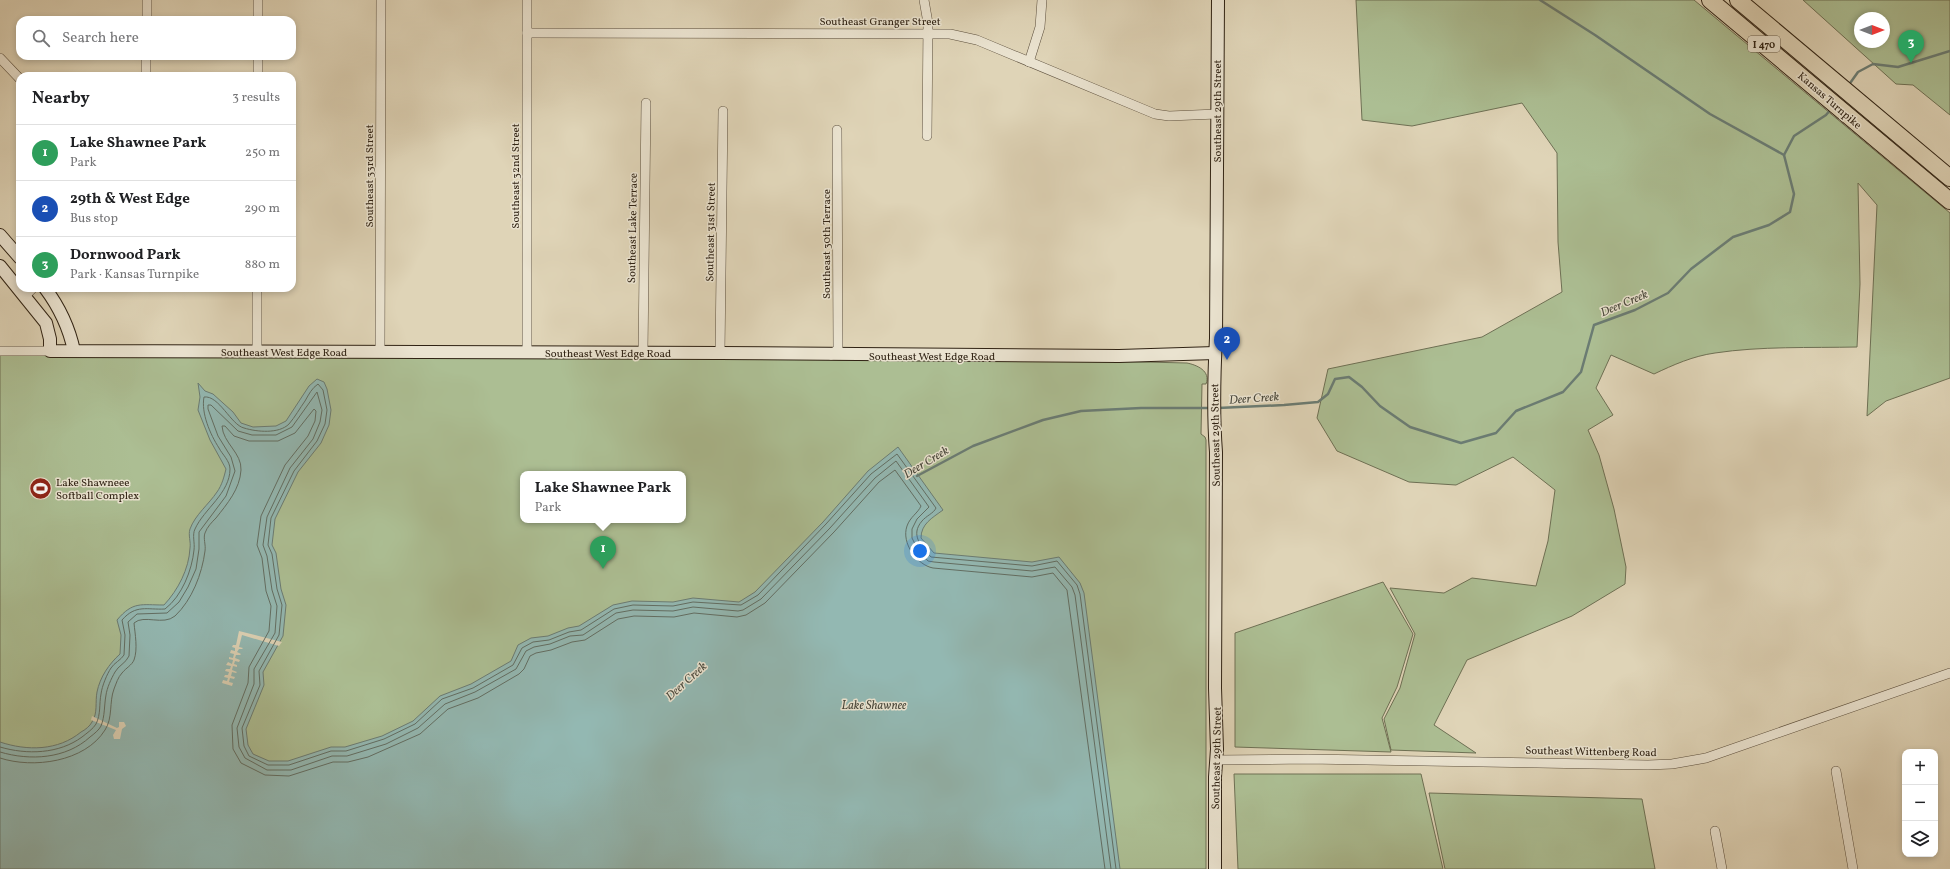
<!DOCTYPE html>
<html lang="en">
<head>
<meta charset="utf-8">
<style>
  body { margin:0; font-family:Vollkorn,serif; background:#f2f2f2; color:#202124 }
  .controls { position:absolute; right:12px; bottom:12px; display:grid; overflow:hidden; border-radius:8px; box-shadow:0 2px 6px #0003 }
  .controls button { width:36px; height:36px; display:grid; place-items:center; padding:0; border:0; border-bottom:1px solid #e0e0e0; background:#fff; color:#202124; font:20px sans-serif }
  .compass { position:absolute; left:1854px; top:12px; width:36px; height:36px; border-radius:50%; background:#fff; box-shadow:0 2px 6px #0003; rotate:90deg }
  .you { position:absolute; left:920px; top:551px; width:14px; height:14px; margin:-10px; border:3px solid #fff; border-radius:50%; background:#1a73e8; box-shadow:0 0 0 6px #1a73e833 }
  .badge { display:grid; place-items:center; width:26px; height:26px; border-radius:50%; background:#8f2418; color:#fff; font-size:13px; font-weight:700 }
  .pin { position:absolute; translate:-50% -33px; filter:drop-shadow(0 1px 2px #0008) }
  .pin::after { content:''; position:absolute; top:21px; width:14px; height:12px; background:inherit; clip-path:polygon(0 0,100% 0,50% 100%) }
  .popup { position:absolute; left:520px; top:471px; width:166px; height:52px; box-sizing:border-box; display:grid; place-content:center; border-radius:8px; background:#fff; filter:drop-shadow(0 1px 3px #0005); font-size:13px; white-space:nowrap; color:#757577 }
  .popup b { font-size:15px; color:#202124 }
  .popup::after { content:''; position:absolute; left:50%; top:100%; margin-left:-8px; border:8px solid transparent; border-top-color:#fff }
  .list { margin:0; padding:0; list-style:none }
  h2 { display:flex; justify-content:space-between; align-items:center; height:52px; margin:0; padding:0 16px; font-size:17px }
  h2 small { font-size:13px; font-weight:400; color:#757577 }
  .list li { display:grid; grid-template-columns:26px 1fr auto; gap:12px; align-items:center; box-sizing:border-box; height:56px; padding:0 16px; border-top:1px solid #e0e0e0 }
  .list b { display:block; font-size:15px; white-space:nowrap }
  .list p { margin:0; font-size:13px; white-space:nowrap; color:#757577 }
  .list em { font-size:13px; font-style:normal; color:#757577 }
  .icon { flex:none; width:22px; height:22px; fill:none; stroke:currentColor; stroke-width:2; stroke-linecap:round; stroke-linejoin:round }
  .map { position:relative; flex:none; width:1950px; height:869px; overflow:hidden }
  .search { position:absolute; background:#fff; box-shadow:0 2px 6px #0003; left:16px; top:16px; width:280px; height:44px; display:flex; align-items:center; gap:10px; box-sizing:border-box; padding:0 14px; border-radius:12px; color:#757577; font-size:15px }
  .panel { position:absolute; background:#fff; box-shadow:0 2px 6px #0003; left:16px; top:72px; width:280px; height:220px; border-radius:12px }
  .map>svg:first-child { display:block }
  .green { fill:#acbe93; stroke:#6e7054; fill-rule:evenodd }
  .water { fill:#93b8b2; stroke:#6b7c73 }
  .pier { fill:#dfd4b7 }
  .lines { fill:none; stroke-linecap:round; stroke-linejoin:round }
  .shore { stroke:#626e63; stroke-width:1 }
  .stream { stroke:#6b7c73; stroke-width:2.5 }
  .street-casing { stroke:#5c4f3d; stroke-width:10 }
  .secondary-casing { stroke:#302314; stroke-width:14 }
  .highway-casing { stroke:#302314; stroke-width:18 }
  .street { stroke:#eae3d0; stroke-width:9 }
  .secondary { stroke:#eae3d0; stroke-width:12 }
  .highway { stroke:#dfd4b7; stroke-width:16 }
  .labels { text-anchor:middle; stroke-width:3; stroke-linejoin:round; paint-order:stroke }
  .shield { fill:#eae3d0; stroke:#685d4c; stroke-width:1 }
  .shield-label { font-size:10px; font-weight:bold; fill:#302314 }
  .street-label { font-size:11px; fill:#302314; stroke:#eae3d0 }
  .poi-label { font-size:11px; fill:#302314; stroke:#eae3d0; text-anchor:start }
  .water-label { font-size:12px; font-style:italic; fill:#49483c; stroke:#eae3d0 }
</style>
</head>
<body>
<div class="map">
<svg width="1950" height="869" viewBox="0 0 1950 869">
  <rect width="100%" height="100%" fill="#dfd4b7"/>
  <filter id="stains"><feTurbulence type="fractalNoise" baseFrequency=".005" numOctaves="4"/><feColorMatrix values="0 0 0 0 .2 0 0 0 0 .09 0 0 0 0 .02 0 0 0 .5 -.17"/></filter>
  <radialGradient id="worn" r=".72"><stop offset=".6" stop-color="#630" stop-opacity="0"/><stop offset="1" stop-color="#630" stop-opacity=".3"/></radialGradient>
  <g class="green">
    <path d="M1356,0H1694L1950,213V378L1886,401L1867,416L1877,205L1858,183L1860,284L1857,347C1810,348 1761,346 1715,353C1693,356 1673,365 1654,374L1611,355L1596,388L1613,415L1588,430L1599,455L1614,509L1626,567L1625,584L1572,616L1467,660L1434,725L1476,753L1391,750L1384,719L1400,688L1415,634L1390,588L1444,593L1472,578L1536,586L1548,541L1555,490L1513,457L1456,485L1409,482L1337,451L1317,418L1328,369L1482,337L1562,292L1558,242L1557,153L1522,103L1412,126L1362,120Z"/>
    <path d="M1803,0H1950V115L1913,85L1896,84ZM1860,18H1884V42H1860Z"/>
    <path d="M0,355L782,357L839,360H1058L1187,363C1197,365 1211,371 1206,384H1202L1201,434L1205,437L1206,440V869H0ZM523,474H683V520H523Z"/>
    <path d="M1383,582L1413,634L1397,687L1382,718L1391,752L1235,747V633Z"/>
    <path d="M1234,774H1421L1443,869H1238Z"/>
    <path d="M1429,793L1642,799L1655,869H1445Z"/>
  </g>
  <path class="water" d="M317,379L324,382L327,389L331,410L329,425L321,443L298,472L275,519L272,545L276,553L281,589L286,605L283,636L263,672L264,685L246,729L248,745L253,754L269,761H288L331,747H345L382,736L413,721L440,696L471,684L511,661L518,645L531,638L548,636L568,628L579,626L613,605L632,601L673,602L693,598L739,602L755,592L823,522L868,471L898,447L943,510C932,518 921,524 921,538L934,553L1032,562L1059,557L1080,583L1084,593L1120,869H0V742C27,751 58,751 81,732C85,730 90,726 92,722C98,713 95,702 97,692C100,677 109,664 120,654L121,635L117,620C133,601 141,605 164,605C178,590 189,569 190,548C191,542 188,535 190,529C195,515 209,504 217,492C222,485 224,477 226,469L210,440L198,410L200,397L198,383L205,391L213,394L233,412L241,423L253,427L276,426L286,421L309,386Z"/>
  <g class="pier">
    <path d="M239,631L282,642L279,646L242,635L239,647L243,648L242,649H239L237,652L241,654L240,655H236L235,658L240,660L239,662L235,661L234,664L237,665V667L233,666L232,670L237,672L236,673L232,672L231,676L235,677L234,679L230,678L229,682L233,683L232,686L222,683L223,680L227,681L228,678L224,677L225,675H228L229,672L225,671L226,669H230L231,666L226,665L228,662L232,664L233,660L229,659V657L233,658L234,654L230,653L231,650L235,651V648L232,647L233,645H236Z"/>
    <path d="M92,716L117,728L119,727V722H124L126,726L122,729L120,739H114L113,735L116,730L91,720Z"/>
  </g>
  <g class="lines">
    <g class="shore">
      <path d="M0,747C27,755 59,754 82,737C87,733 93,729 96,724C101,714 99,704 101,694C102,686 107,674 111,668C114,663 121,660 124,655L125,635L122,620C136,604 147,610 165,609C182,596 192,570 194,550C195,543 192,535 195,529C204,509 230,493 230,469C230,461 222,454 219,448C210,434 201,413 204,397C219,395 231,425 244,428C257,432 279,434 289,424C295,417 300,408 305,401C309,394 312,388 318,384L323,390L327,410L325,424L317,441L294,471L271,518L268,545L272,554L277,589L282,605L279,635L259,671L260,685L242,728L244,746L249,756L268,765H289L331,751H346L384,739L415,724L442,699L473,688L513,665L522,648L533,642L549,640L569,632L581,630L614,609L633,605L673,606L693,602L741,605L758,595L826,524L871,474L897,454L936,508C934,513 926,516 922,521C910,535 921,546 931,557L1032,566L1057,561L1077,585L1080,594L1116,869"/>
      <path d="M0,752C30,761 66,759 90,737C94,734 99,730 101,726C105,716 104,706 106,695C107,688 111,679 115,672C118,666 126,663 129,656L130,635L128,622L137,614L167,613L179,602L188,587L196,569L199,549V532L226,496L235,471L231,457L218,436L208,409V405H211L238,431L252,435H276L292,427L317,392L322,410L320,422L313,439L290,468L267,517L263,545L267,556L272,590L277,606L275,633L254,669V684L237,728L239,747L245,758L267,770H291L332,756H347L386,744L418,728L445,704L475,692L516,669L526,651L534,647L550,644L570,636L583,635L616,613L633,610L673,611L693,607L738,611L743,610L761,599L830,528L875,478L896,461L929,507L917,519L912,529V538L918,550L928,561L934,562L1032,571L1055,567L1072,587L1075,595L1111,869"/>
      <path d="M0,758C33,769 85,762 105,730C113,718 109,702 114,689C116,684 118,677 122,673C126,668 132,665 134,660C138,649 135,634 134,623C144,614 163,626 175,616C192,600 202,574 205,551C206,545 203,538 205,533C207,527 212,522 216,518C227,504 240,489 241,470C242,453 223,443 222,426H225L234,436L249,441H278L295,433L314,409L316,411L315,421L308,436L285,465L261,516L257,545L262,558L266,591L271,606L269,631L249,667L248,683L232,725L233,749L241,763L265,775L289,776L333,762H348L368,757L420,734L448,709L478,698L519,674L524,669L530,656L536,653L551,650L572,642L585,640L618,619L634,616L674,617L694,613L737,617L746,615L765,603L834,532L879,482L895,470L921,506C918,513 910,517 907,526C901,543 917,565 933,568L1032,577L1053,573L1067,590L1105,869"/>
    </g>
    <g class="stream">
      <path d="M1540,0L1595,35L1710,114L1784,155"/>
      <path d="M1848,86L1858,72L1873,64L1898,67L1950,51"/>
      <path d="M1218,408L1284,405L1318,402L1328,394L1335,379L1349,377L1362,387L1380,406L1410,427L1461,443L1496,433L1516,411L1563,392L1581,372L1594,325L1635,310L1668,293L1691,269L1733,237L1769,225L1790,212L1794,194L1784,155L1794,136L1826,115L1831,109"/>
      <path d="M917,476L973,446L1043,420L1081,411L1141,408H1211"/>
    </g>
    <defs>
      <g id="street">
        <path d="M527,0V352"/>
        <path d="M924,0L928,23L927,136"/>
        <path d="M147,20V0"/>
        <path d="M258,20V0"/>
        <path d="M527,33L950,34L977,40L1155,114L1169,116L1217,114"/>
        <path d="M0,58L20,79"/>
        <path d="M1029,62L1040,27L1042,0"/>
        <path d="M146,76V56"/>
        <path d="M258,76V56"/>
        <path d="M25,296L33,288"/>
        <path d="M0,351H50"/>
        <path d="M257,352V288"/>
        <path d="M380,352L381,0"/>
        <path d="M643,353L646,103"/>
        <path d="M720,353L723,111"/>
        <path d="M831,355L838,349L837,130"/>
        <path d="M1216,760L1308,759L1648,765L1672,764L1706,758L1950,673"/>
        <path d="M1836,771L1853,869"/>
        <path d="M1715,831L1722,869"/>
      </g>
      <g id="secondary">
        <path d="M0,235L20,258"/>
        <path d="M0,266L46,323L50,339V351L720,353L1119,356L1215,353"/>
        <path d="M45,288C60,308 69,327 74,351"/>
        <path d="M1215,869V777L1217,749L1215,688L1216,452C1213,414 1214,376 1216,338L1218,0"/>
      </g>
      <g id="highway">
        <path d="M1710,0L1950,201"/>
        <path d="M1738,0L1950,178"/>
      </g>
    </defs>
    <use href="#street" class="street-casing"/>
    <use href="#secondary" class="secondary-casing"/>
    <use href="#highway" class="highway-casing"/>
    <use href="#street" class="street"/>
    <use href="#secondary" class="secondary"/>
    <use href="#highway" class="highway"/>
  </g>
  <defs>
    <symbol id="stadium-disc" viewBox="-11 -11 22 22"><circle r="9.5" fill="#8f2418" stroke="#eae3d0"/><path d="M0-5a6.5 5 0 1 0 0 10a6.5 5 0 1 0 0-10ZM-3.5-1.8h7v3.6h-7Z" fill="#fff"/></symbol>
  </defs>
  <g fill-rule="evenodd">
    <use href="#stadium-disc" x="28" y="476" width="25" height="25"/>
  </g>
  <g class="labels">
    <rect class="shield" x="1748" y="36" width="32" height="16" rx="3"/>
    <g class="shield-label">
      <text x="1764" y="48">I 470</text>
    </g>
    <g class="street-label">
      <text x="880" y="25">Southeast Granger Street</text>
      <text transform="translate(1830 100) rotate(41)" y="4">Kansas Turnpike</text>
      <text transform="translate(1217 111) rotate(-90)" y="4">Southeast 29th Street</text>
      <text transform="translate(369 176) rotate(-90)" y="4">Southeast 33rd Street</text>
      <text transform="translate(515 176) rotate(-90)" y="4">Southeast 32nd Street</text>
      <text transform="translate(632 228) rotate(-89)" y="4">Southeast Lake Terrace</text>
      <text transform="translate(710 232) rotate(-89)" y="4">Southeast 31st Street</text>
      <text transform="translate(826 244) rotate(-90)" y="4">Southeast 30th Terrace</text>
      <text x="284" y="356">Southeast West Edge Road</text>
      <text x="608" y="357">Southeast West Edge Road</text>
      <text x="932" y="360">Southeast West Edge Road</text>
      <text transform="translate(1215 435) rotate(-91)" y="4">Southeast 29th Street</text>
      <text transform="translate(1591 751) rotate(1)" y="4">Southeast Wittenberg Road</text>
      <text transform="translate(1216 758) rotate(-89)" y="4">Southeast 29th Street</text>
    </g>
    <g class="poi-label">
      <text x="56" y="486">Lake Shawneee<tspan x="56" dy="13">Softball Complex</tspan></text>
    </g>
    <g class="water-label">
      <text transform="translate(1624 303) rotate(-23)" y="4">Deer Creek</text>
      <text transform="translate(1254 398) rotate(-4)" y="4">Deer Creek</text>
      <text transform="translate(926 462) rotate(-31)" y="4">Deer Creek</text>
      <text transform="translate(686 681) rotate(-42)" y="4">Deer Creek</text>
      <text x="874" y="709">Lake Shawnee</text>
    </g>
  </g>
  <rect width="100%" height="100%" filter="url(#stains)"/>
  <rect width="100%" height="100%" fill="url(#worn)"/>
</svg>
<div class="controls">
<button>+</button>
<button>−</button>
<button><svg class="icon" aria-label="layers" viewBox="0 0 24 24"><path d="M12 4l9 5-9 5-9-5zM3 14l9 5 9-5"/></svg></button>
</div>
<svg class="compass" viewBox="-18 -18 36 36"><path d="M0-13l5 13h-10z" fill="#e53935"/><path d="M0 13l5-13h-10z" fill="#757577"/></svg>
<div class="you"></div>
<div class="pin badge" style="left:603px;top:569px;background:#2e9e5b">1</div>
<div class="popup"><b>Lake Shawnee Park</b>Park</div>
<div class="pin badge" style="left:1227px;top:360px;background:#1a4fb4">2</div>
<div class="pin badge" style="left:1911px;top:63px;background:#2e9e5b">3</div>
<div class="search"><svg class="icon" aria-label="search" viewBox="0 0 24 24"><circle cx="10" cy="10" r="6"/><path d="M15 15l6 6"/></svg>Search here</div>
<section class="panel">
<h2>Nearby<small>3 results</small></h2>
<ul class="list">
<li><span class="badge" style="background:#2e9e5b">1</span><div><b>Lake Shawnee Park</b><p>Park</p></div><em>250 m</em></li>
<li><span class="badge" style="background:#1a4fb4">2</span><div><b>29th &amp; West Edge</b><p>Bus stop</p></div><em>290 m</em></li>
<li><span class="badge" style="background:#2e9e5b">3</span><div><b>Dornwood Park</b><p>Park · Kansas Turnpike</p></div><em>880 m</em></li>
</ul>
</section>
</div>
</body>
</html>
